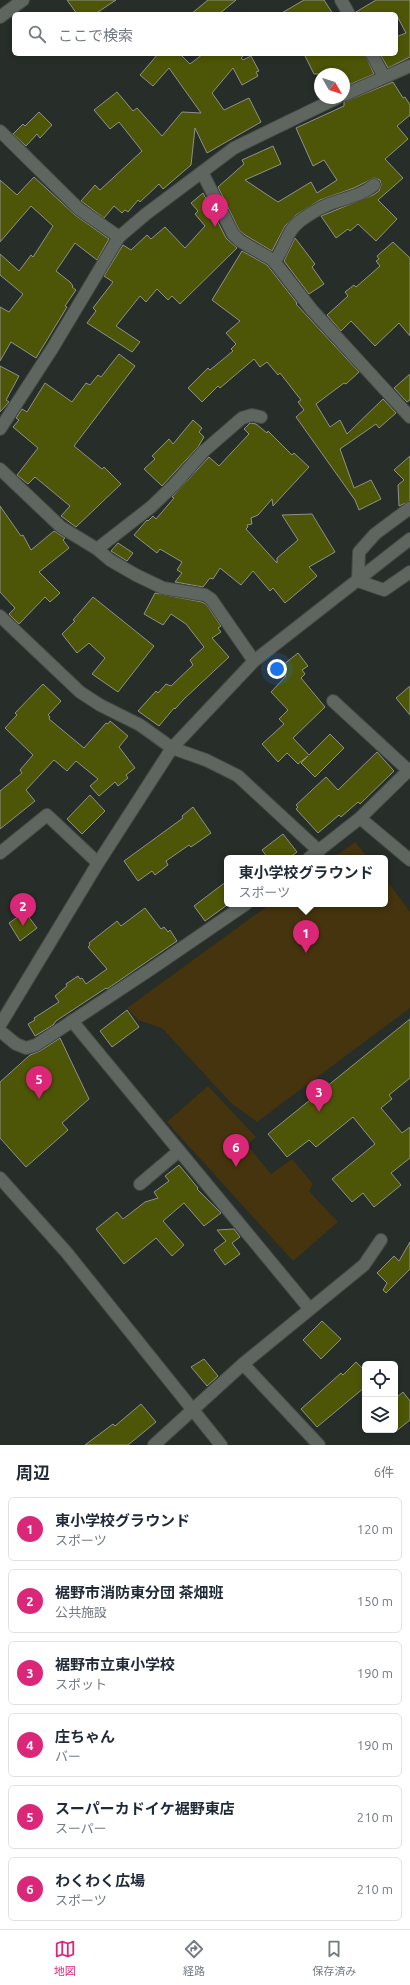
<!DOCTYPE html>
<html lang="ja">
<head>
<meta charset="utf-8">
<style>
  body { margin:0; font-family:Ubuntu,"Noto Sans JP",sans-serif; background:#f2f2f3; color:#1f2937 }
  .controls { position:absolute; right:12px; bottom:12px; display:grid; overflow:hidden; border-radius:6px; box-shadow:0 2px 6px #0003 }
  .controls button { width:36px; height:36px; display:grid; place-items:center; padding:0; border:0; border-bottom:1px solid #e0e1e3; background:#fff; color:#1f2937; font:20px sans-serif }
  .compass { position:absolute; left:314px; top:68px; width:36px; height:36px; border-radius:50%; background:#fff; box-shadow:0 2px 6px #0003; rotate:129deg }
  .you { position:absolute; left:277px; top:669px; width:14px; height:14px; margin:-10px; border:3px solid #fff; border-radius:50%; background:#1a73e8; box-shadow:0 0 0 6px #1a73e833 }
  .badge { display:grid; place-items:center; width:26px; height:26px; border-radius:50%; background:#db2777; color:#fff; font-size:13px; font-weight:700 }
  .pin { position:absolute; translate:-50% -33px; filter:drop-shadow(0 1px 2px #0008) }
  .pin::after { content:''; position:absolute; top:21px; width:14px; height:12px; background:inherit; clip-path:polygon(0 0,100% 0,50% 100%) }
  .popup { position:absolute; left:224px; top:855px; width:164px; height:52px; box-sizing:border-box; display:grid; place-content:center; border-radius:6px; background:#fff; filter:drop-shadow(0 1px 3px #0005); font-size:13px; white-space:nowrap; color:#747a83 }
  .popup b { font-size:15px; color:#1f2937 }
  .popup::after { content:''; position:absolute; left:50%; top:100%; margin-left:-8px; border:8px solid transparent; border-top-color:#fff }
  .list { margin:0; padding:0; list-style:none }
  h2 { display:flex; justify-content:space-between; align-items:center; height:52px; margin:0; padding:0 16px; font-size:17px }
  h2 small { font-size:13px; font-weight:400; color:#747a83 }
  .list li { display:grid; grid-template-columns:26px 1fr auto; gap:12px; align-items:center; box-sizing:border-box; height:64px; margin:0 8px 8px; padding:0 8px; border:1px solid #e0e1e3; border-radius:6px }
  .list b { display:block; font-size:15px; white-space:nowrap }
  .list p { margin:0; font-size:13px; white-space:nowrap; color:#747a83 }
  .list em { font-size:13px; font-style:normal; color:#747a83 }
  .icon { flex:none; width:22px; height:22px; fill:none; stroke:currentColor; stroke-width:2; stroke-linecap:round; stroke-linejoin:round }
  .map { position:relative; flex:none; width:410px; height:1445px; overflow:hidden }
  .search { position:absolute; background:#fff; box-shadow:0 2px 6px #0003; left:12px; right:12px; top:12px; height:44px; display:flex; align-items:center; gap:10px; box-sizing:border-box; padding:0 14px; border-radius:6px; color:#747a83; font-size:15px }
  .sheet { height:484px; background:#fff }
  nav { display:flex; justify-content:space-around; align-items:center; box-sizing:border-box; height:56px; border-top:1px solid #e0e1e3; background:#fff; font-size:11px; color:#747a83 }
  nav a { display:grid; justify-items:center; gap:2px }
  nav .on { color:#db2777 }
  .map>svg:first-child { display:block }
  .green { fill:#45340e }
  .building { fill:#4d5606; stroke:#8f9189 }
  .lines { fill:none; stroke-linecap:round; stroke-linejoin:round }
  .street-casing { stroke:#454a45; stroke-width:14 }
  .secondary-casing { stroke:#454a45; stroke-width:14 }
  .street { stroke:#5f6660; stroke-width:12 }
  .secondary { stroke:#5f6660; stroke-width:12 }
</style>
</head>
<body>
<div class="map">
<svg width="410" height="1445" viewBox="0 0 410 1445">
  <rect width="100%" height="100%" fill="#272d28"/>
  <g class="green">
    <path d="M355,842L368,858H333Z"/>
    <path d="M385,878L410,912V1008L257,1122L231,1103L162,1028L138,1020L127,1008L270,904H385Z"/>
    <path d="M208,1086L256,1137L247,1145L271,1174L292,1159L313,1184L309,1191L338,1222L293,1261L167,1122Z"/>
  </g>
  <g class="building">
    <path d="M67,0H116L95,14H77Z"/>
    <path d="M208,0H236L219,14H191Z"/>
    <path d="M304,0H324L333,14H280Z"/>
    <path d="M376,0H410V57L388,68L380,54H396V37L406,33L396,14H356V12Z"/>
    <path d="M158,54H180L190,64L203,54H245L241,58L243,60L251,56L259,71L256,72L258,76L242,85L233,68L212,93L224,110L249,98L261,122L207,153L195,128L191,165L163,189L159,184L140,202L138,200L128,212L125,210L122,213L114,206L104,218L81,201L95,185L100,190L142,151L119,122L110,129L94,110L117,92L133,111L137,108L162,136L182,112L201,113L169,68L153,86L140,75Z"/>
    <path d="M304,54H365L374,74L344,87V74H314Z"/>
    <path d="M393,82L403,98L405,97L410,105V115L397,126L408,139L385,159L403,178L378,200L397,219L376,241L358,224L350,231L348,229L336,238L321,216L373,195L379,191L381,185L380,180L374,178L354,188L320,200L296,215L285,226L272,251L245,235L239,230L218,187L244,164L242,160L273,146L281,164L245,180L278,202L311,182L317,193L337,180L324,160L313,166L296,128L344,106V102Z"/>
    <path d="M39,112L52,125L40,138L37,134L26,146L13,134L23,124L25,126Z"/>
    <path d="M34,177L75,215L109,239L97,260L75,243L56,271L70,282L73,286L72,287L76,290L65,306L67,307L36,358L11,342L0,361V307L9,312L23,294L0,275V254L19,271L31,255L33,257L53,226L31,206L0,242V180L17,195Z"/>
    <path d="M203,193L226,238L237,248L180,304L172,296L168,300L157,289L146,302L140,296L116,326L140,342L132,352L87,323L96,311L93,308L113,282L104,276L123,245L131,250L147,235L151,239L165,227L185,248L205,226L195,214L198,211L191,203Z"/>
    <path d="M295,238L315,264L312,267L324,284L309,294L284,261Z"/>
    <path d="M393,242L410,258V336L399,323L375,346L351,321L341,331L327,315L348,296L345,292L354,285L356,287L380,266L376,261L379,259L377,256Z"/>
    <path d="M242,251L267,265L297,303L296,304L359,372L346,384L344,383L316,404L330,427L340,420L347,434L383,399L396,413L379,428L376,424L340,449L354,488L371,480L381,499L359,510L355,500L296,417L304,410L298,402L301,400L280,373L278,375L267,362L260,367L254,359L220,388L218,386L202,402L188,388L208,368L210,370L233,351L231,349L236,344L226,333L240,321L212,300Z"/>
    <path d="M119,354L135,366L74,446L102,469L104,467L121,484L76,527L61,516L70,506L35,477L28,484L17,475L38,448L13,427L19,420L16,418L22,409L27,412L45,383L72,402L86,383L90,385L98,375L101,377Z"/>
    <path d="M0,366L19,376L6,400L9,402L0,412Z"/>
    <path d="M410,374V400L407,402L394,388Z"/>
    <path d="M193,420L202,428L199,432L204,437L198,447L162,486L144,469L155,459L152,456L169,439L173,444Z"/>
    <path d="M250,423L256,424L267,433L268,431L292,455L294,453L309,467L273,506L272,499L258,515L251,518L252,524L247,525L248,527L246,529L277,563V558L298,540L282,515L312,514L335,552L309,567L317,576L285,603L273,588L270,591L253,571L241,585L220,568L213,579L210,578L203,587L175,582L182,573L177,570L182,562L160,549L157,553L134,535L147,520L148,521L153,516L156,519L174,498L172,497L209,457L219,466L249,434L244,429Z"/>
    <path d="M410,456V501L399,506L398,485L404,480L394,470Z"/>
    <path d="M0,506L21,536L23,535L31,550L54,531L65,538L63,540L69,548L39,572L60,593L50,602L45,597L19,624L9,614L15,608L0,592Z"/>
    <path d="M118,543L133,553L127,561L111,551Z"/>
    <path d="M155,593L202,602L206,604L221,626L218,628L221,632L212,638L229,657L184,699L175,709L174,708L159,726L138,711L156,691L158,693L166,684L171,686L193,665L190,660L204,647L186,624L171,614L163,625L144,614Z"/>
    <path d="M93,597L154,646L118,692L92,674L105,658L89,643L77,653L62,634L75,621L73,620Z"/>
    <path d="M298,653L308,666L302,670L305,674L301,678L325,707L293,738L309,755L330,734L344,748L315,777L301,763L308,756L298,764L287,753L278,762L262,744L284,724L279,719L288,710L271,692L286,676L279,668Z"/>
    <path d="M43,684L61,701L48,715L50,717L49,719L84,748L106,723L108,724L110,721L128,736L119,747L135,768L126,775L128,778L118,786L115,782L99,796L90,786L98,779L76,761L67,771L54,760L26,790L35,801L0,829V791L22,773L20,770L33,755L5,728L17,715L15,713Z"/>
    <path d="M410,686V715L396,698Z"/>
    <path d="M377,752L394,771L360,804L358,802L341,817L339,815L318,833L296,809L298,807L296,805L326,777L338,790Z"/>
    <path d="M90,795L105,811L82,834L67,819Z"/>
    <path d="M193,807L211,833L191,847L189,845L166,861L168,865L155,875L152,871L138,881L124,861L183,818L182,816Z"/>
    <path d="M283,834L297,852L289,858H268L262,850Z"/>
    <path d="M227,881V905L205,921L194,906Z"/>
    <path d="M145,908L161,929L164,927L168,932L170,930L177,941L107,989L106,988L56,1021L53,1025L35,1036L28,1024L35,1020L34,1018L59,1002L55,996L67,986L66,984L78,976L80,979L82,978L86,984L107,969L88,947L90,945L89,943L117,921L121,926Z"/>
    <path d="M25,912L37,928L20,941L9,923Z"/>
    <path d="M127,1010L139,1027L112,1047L100,1031Z"/>
    <path d="M410,1019V1078L389,1095L392,1099L381,1108L402,1133L410,1127V1158L391,1173L401,1185L374,1207L363,1193L352,1202L332,1179L375,1144L353,1117L316,1147L309,1140L287,1157L268,1134Z"/>
    <path d="M60,1038L89,1099L62,1123L68,1130L26,1167L0,1138V1082L30,1055L40,1051Z"/>
    <path d="M179,1165L198,1188L197,1189L221,1213L204,1226L184,1203L163,1221L184,1245L172,1256L156,1238L124,1264L96,1229L117,1212L123,1219L145,1202L158,1198L154,1192L169,1181L165,1176Z"/>
    <path d="M234,1229L240,1237L232,1243L240,1254L225,1265L214,1250L226,1241L217,1230Z"/>
    <path d="M410,1242V1269L386,1293L383,1290L387,1283L377,1273L394,1256L399,1261Z"/>
    <path d="M322,1321L341,1339L321,1359L303,1340Z"/>
    <path d="M204,1359L218,1376L207,1386L191,1367Z"/>
    <path d="M356,1362L365,1371V1387L317,1427L301,1409L341,1373L343,1375Z"/>
    <path d="M403,1392L410,1401V1420L395,1432V1399Z"/>
    <path d="M141,1404L156,1422L128,1445H85L113,1424L115,1426Z"/>
  </g>
  <g class="lines">
    <defs>
      <g id="street">
        <path d="M341,0L349,14"/>
        <path d="M0,17L23,0"/>
        <path d="M372,54L384,77"/>
        <path d="M344,95L410,66"/>
        <path d="M0,131L79,209L119,237"/>
        <path d="M202,172L233,234L240,241L273,260L312,310L410,417"/>
        <path d="M274,262C285,249 286,231 300,221C308,215 318,209 327,205C343,198 360,197 374,185"/>
        <path d="M0,429L52,349L119,237L146,214L234,148L337,98"/>
        <path d="M0,469L61,527L97,549L110,560L136,575L163,588L205,595L211,599L254,661"/>
        <path d="M410,508L375,534L359,552L358,581L384,590L410,572"/>
        <path d="M97,549L151,507L174,485L204,451L242,418L252,415L261,417"/>
        <path d="M0,616L80,692L100,705L140,725L172,748L206,760L238,776L319,851"/>
        <path d="M333,701L408,770"/>
        <path d="M360,818L410,860"/>
        <path d="M0,853L47,815L98,863"/>
        <path d="M309,858L360,818L410,769"/>
        <path d="M72,1021L309,1308"/>
        <path d="M0,1031L16,1044L26,1048L36,1045L151,969L246,904"/>
        <path d="M140,1184L179,1151"/>
        <path d="M243,1364L319,1445"/>
        <path d="M154,1445L243,1364L364,1265L381,1240"/>
      </g>
      <g id="secondary">
        <path d="M0,1025L98,863L172,748L254,661L410,539"/>
        <path d="M0,1178L67,1253L221,1445"/>
      </g>
    </defs>
    <use href="#street" class="street-casing"/>
    <use href="#secondary" class="secondary-casing"/>
    <use href="#street" class="street"/>
    <use href="#secondary" class="secondary"/>
  </g>
</svg>
<div class="controls">
<button><svg class="icon" aria-label="locate" viewBox="0 0 24 24"><circle cx="12" cy="12" r="6"/><path d="M12 2v4M12 18v4M2 12h4M18 12h4"/></svg></button>
<button><svg class="icon" aria-label="layers" viewBox="0 0 24 24"><path d="M12 4l9 5-9 5-9-5zM3 14l9 5 9-5"/></svg></button>
</div>
<svg class="compass" viewBox="-18 -18 36 36"><path d="M0-13l5 13h-10z" fill="#e53935"/><path d="M0 13l5-13h-10z" fill="#747a83"/></svg>
<div class="you"></div>
<div class="pin badge" style="left:306px;top:953px">1</div>
<div class="popup"><b>東小学校グラウンド</b>スポーツ</div>
<div class="pin badge" style="left:23px;top:926px">2</div>
<div class="pin badge" style="left:319px;top:1112px">3</div>
<div class="pin badge" style="left:215px;top:227px">4</div>
<div class="pin badge" style="left:39px;top:1099px">5</div>
<div class="pin badge" style="left:236px;top:1167px">6</div>
<div class="search"><svg class="icon" aria-label="search" viewBox="0 0 24 24"><circle cx="10" cy="10" r="6"/><path d="M15 15l6 6"/></svg>ここで検索</div>
</div>
<section class="sheet">
<h2>周辺<small>6件</small></h2>
<ul class="list">
<li><span class="badge">1</span><div><b>東小学校グラウンド</b><p>スポーツ</p></div><em>120 m</em></li>
<li><span class="badge">2</span><div><b>裾野市消防東分団 茶畑班</b><p>公共施設</p></div><em>150 m</em></li>
<li><span class="badge">3</span><div><b>裾野市立東小学校</b><p>スポット</p></div><em>190 m</em></li>
<li><span class="badge">4</span><div><b>庄ちゃん</b><p>バー</p></div><em>190 m</em></li>
<li><span class="badge">5</span><div><b>スーパーカドイケ裾野東店</b><p>スーパー</p></div><em>210 m</em></li>
<li><span class="badge">6</span><div><b>わくわく広場</b><p>スポーツ</p></div><em>210 m</em></li>
</ul>
</section>
<nav>
<a class="on"><svg class="icon" aria-label="map" viewBox="0 0 24 24"><path d="M3 6l6-2 6 2 6-2v14l-6 2-6-2-6 2zM9 4v14M15 6v14"/></svg>地図</a>
<a><svg class="icon" aria-label="directions" viewBox="0 0 24 24"><path d="M12 3l9 9-9 9-9-9zM9 14v-3h6M13 9l2 2-2 2"/></svg>経路</a>
<a><svg class="icon" aria-label="saved" viewBox="0 0 24 24"><path d="M7 4h10v16l-5-4-5 4z"/></svg>保存済み</a>
</nav>
</body>
</html>
